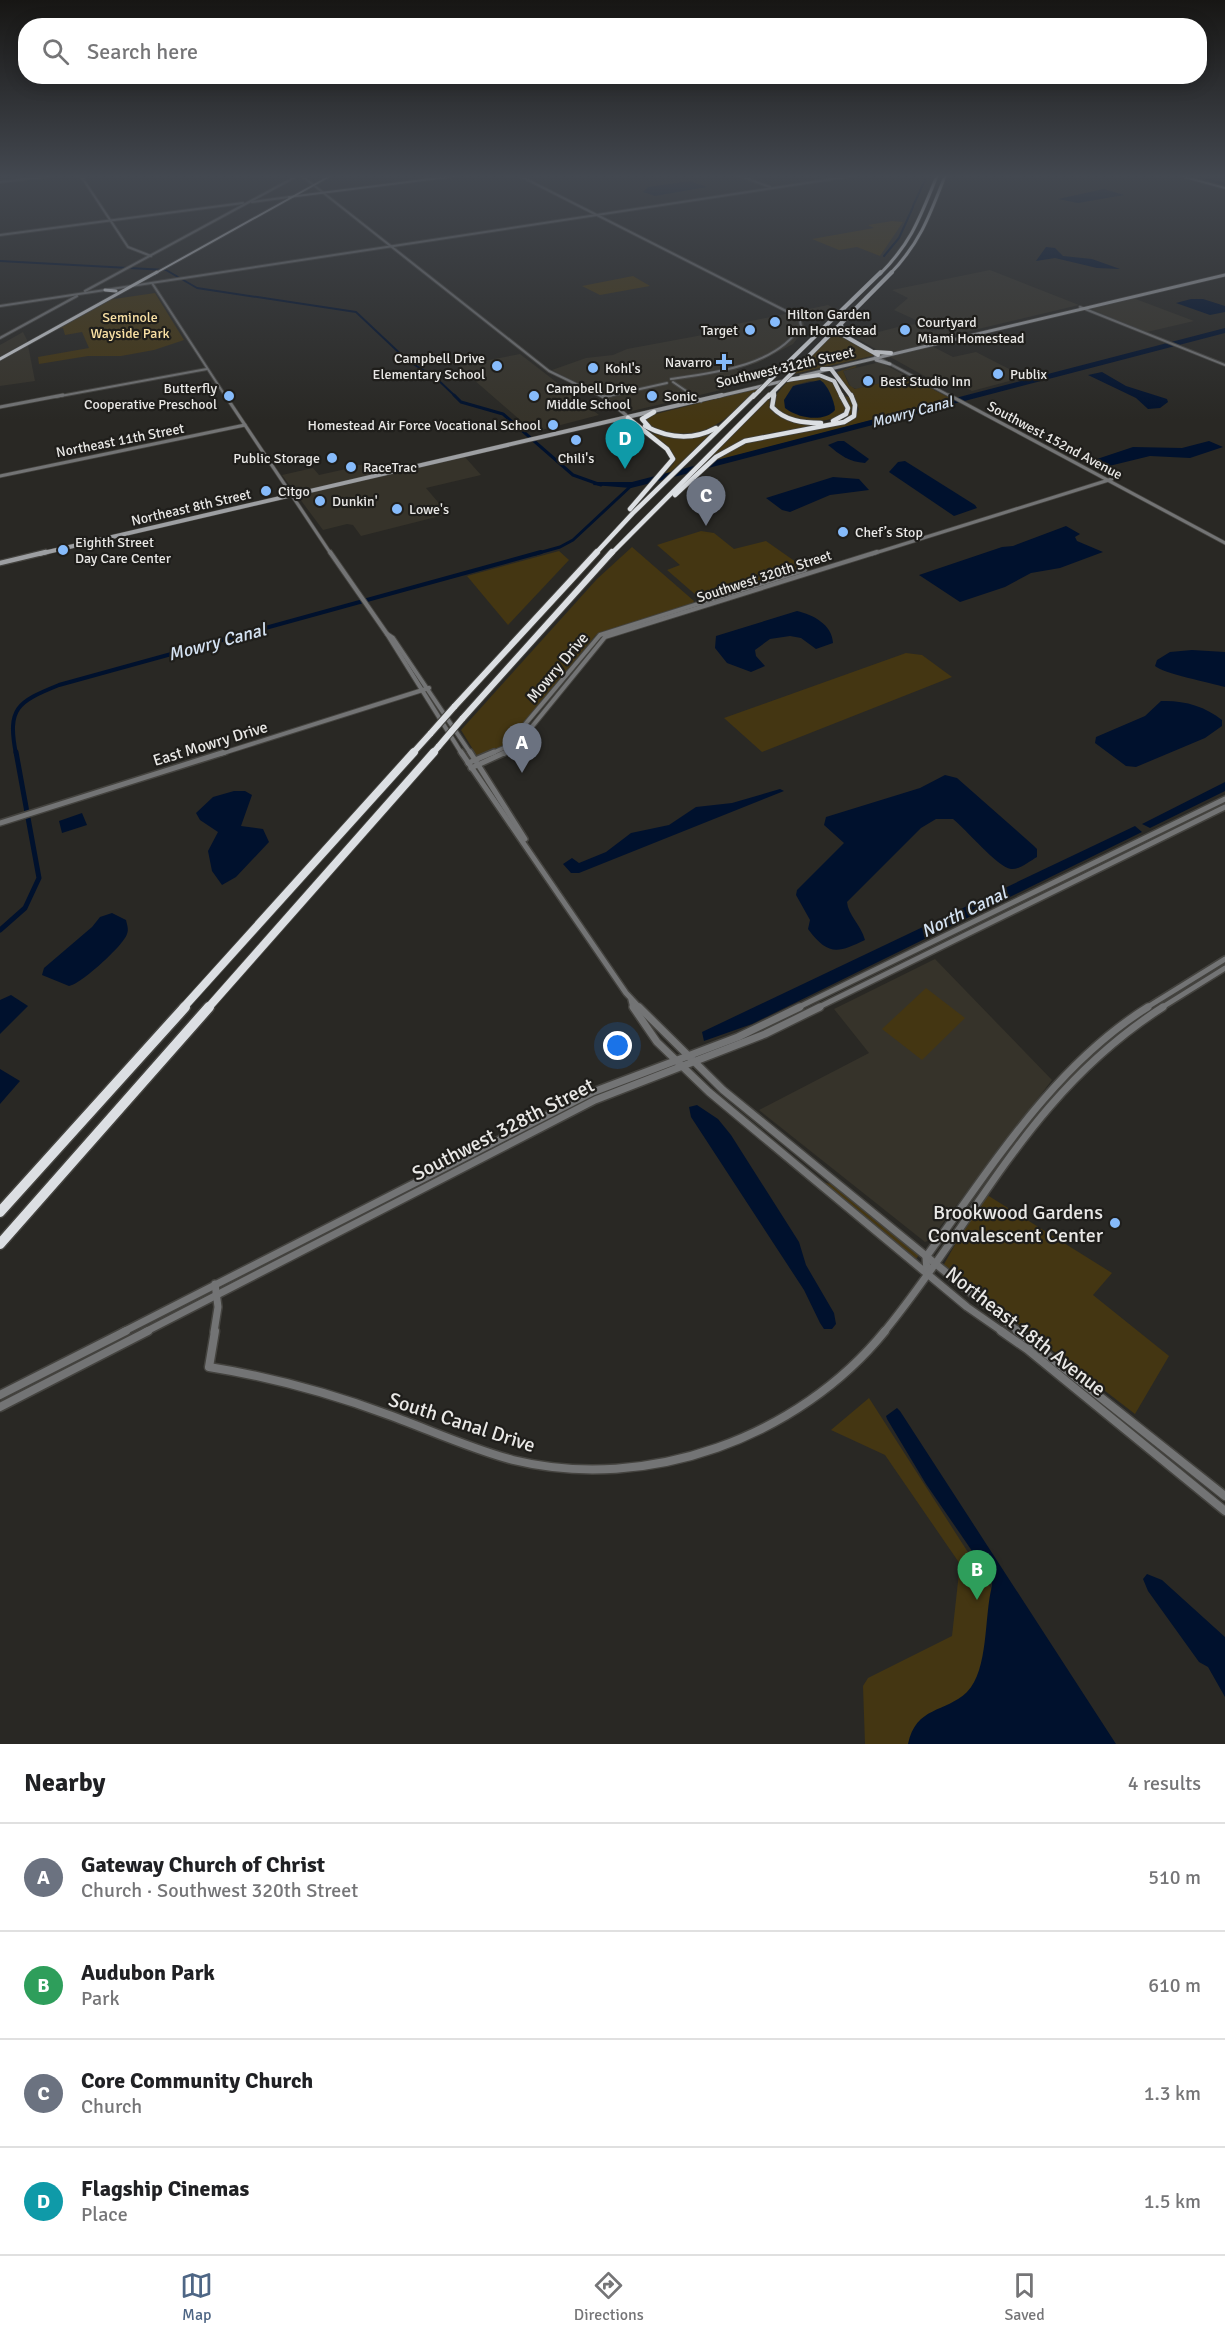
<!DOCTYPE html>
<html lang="en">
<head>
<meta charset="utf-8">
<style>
  body { margin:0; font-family:Signika,sans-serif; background:#f6f6f6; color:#202124 }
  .you { position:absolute; left:618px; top:1046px; width:21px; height:21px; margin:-15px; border:4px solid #fff; border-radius:50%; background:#1a73e8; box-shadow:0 0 0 9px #1a73e833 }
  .badge { display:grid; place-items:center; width:39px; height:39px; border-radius:50%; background:#4e6685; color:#fff; font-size:20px; font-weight:700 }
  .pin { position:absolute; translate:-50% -50px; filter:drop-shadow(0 2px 3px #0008) }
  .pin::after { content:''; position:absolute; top:32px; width:21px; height:18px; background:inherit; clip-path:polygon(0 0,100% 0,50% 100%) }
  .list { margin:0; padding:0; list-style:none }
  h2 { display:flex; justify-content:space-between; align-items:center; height:78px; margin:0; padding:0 24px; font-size:26px }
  h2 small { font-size:20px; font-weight:400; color:#757577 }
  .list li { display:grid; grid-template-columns:39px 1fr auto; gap:18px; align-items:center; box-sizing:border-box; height:108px; padding:0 24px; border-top:2px solid #e0e0e0 }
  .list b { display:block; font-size:22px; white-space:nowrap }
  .list p { margin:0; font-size:20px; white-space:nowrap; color:#757577 }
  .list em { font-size:20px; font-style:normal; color:#757577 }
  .icon { flex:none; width:33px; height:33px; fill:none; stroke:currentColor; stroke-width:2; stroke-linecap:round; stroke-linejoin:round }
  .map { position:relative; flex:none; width:1225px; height:1744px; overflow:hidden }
  .search { position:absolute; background:#fff; box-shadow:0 3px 15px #0003; left:18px; right:18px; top:18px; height:66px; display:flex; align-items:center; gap:15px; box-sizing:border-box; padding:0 21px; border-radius:24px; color:#757577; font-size:22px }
  .sheet { height:510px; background:#fff }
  nav { display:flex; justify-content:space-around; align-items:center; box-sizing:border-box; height:84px; border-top:2px solid #e0e0e0; background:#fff; font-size:16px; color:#757577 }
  nav a { display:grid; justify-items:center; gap:3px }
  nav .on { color:#4e6685 }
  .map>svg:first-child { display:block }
  .built { fill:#36332a }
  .green { fill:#443612; fill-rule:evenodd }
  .water { fill:#00112d }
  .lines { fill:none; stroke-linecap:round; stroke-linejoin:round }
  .canal-far3 { stroke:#00112d; stroke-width:2 }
  .canal-far2 { stroke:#00112d; stroke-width:3 }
  .canal-far1 { stroke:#00112d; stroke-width:4 }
  .canal { stroke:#00112d; stroke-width:5 }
  .tertiary-far5-casing { stroke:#44433f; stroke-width:4 }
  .tertiary-far4-casing { stroke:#44433f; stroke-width:4.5 }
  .tertiary-far3-casing { stroke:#44433f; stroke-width:6 }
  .tertiary-far2-casing { stroke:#44433f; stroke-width:8 }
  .tertiary-far1-casing { stroke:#44433f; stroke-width:10 }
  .tertiary-casing { stroke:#44433f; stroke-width:11 }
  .secondary-far3-casing { stroke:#44433f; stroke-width:4 }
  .secondary-far2-casing { stroke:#44433f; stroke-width:4.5 }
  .secondary-far1-casing { stroke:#44433f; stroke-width:5 }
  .secondary-casing { stroke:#44433f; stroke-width:7 }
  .trunk-far1-casing { stroke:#44433f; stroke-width:4 }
  .trunk-casing { stroke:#44433f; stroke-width:4.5 }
  .motorway-far5-casing { stroke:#44433f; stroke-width:4.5 }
  .motorway-far4-casing { stroke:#44433f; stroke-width:5 }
  .motorway-far3-casing { stroke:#44433f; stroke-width:6 }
  .motorway-far2-casing { stroke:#44433f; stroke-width:8 }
  .motorway-far1-casing { stroke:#44433f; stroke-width:10 }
  .motorway-casing { stroke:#44433f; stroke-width:13 }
  .tertiary-far5 { stroke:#737475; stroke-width:2 }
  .tertiary-far4 { stroke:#737475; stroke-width:3 }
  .tertiary-far3 { stroke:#737475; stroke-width:4 }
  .tertiary-far2 { stroke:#737475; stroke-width:5 }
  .tertiary-far1 { stroke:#737475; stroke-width:7 }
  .tertiary { stroke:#737475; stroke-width:8 }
  .secondary-far3 { stroke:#9d9fa2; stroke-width:2 }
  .secondary-far2 { stroke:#9d9fa2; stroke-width:3 }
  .secondary-far1 { stroke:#9d9fa2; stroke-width:4 }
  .secondary { stroke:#9d9fa2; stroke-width:4.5 }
  .trunk-far1 { stroke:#cdd0d4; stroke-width:2 }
  .trunk { stroke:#cdd0d4; stroke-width:3 }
  .motorway-far5 { stroke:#dcdfe3; stroke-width:3 }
  .motorway-far4 { stroke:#dcdfe3; stroke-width:4 }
  .motorway-far3 { stroke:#dcdfe3; stroke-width:4.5 }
  .motorway-far2 { stroke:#dcdfe3; stroke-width:6 }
  .motorway-far1 { stroke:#dcdfe3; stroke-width:8 }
  .motorway { stroke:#dcdfe3; stroke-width:10 }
  .motorway-bridge-far1-casing { stroke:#44433f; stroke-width:5; stroke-linecap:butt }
  .motorway-bridge-casing { stroke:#44433f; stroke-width:8; stroke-linecap:butt }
  .motorway-bridge-far1 { stroke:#dcdfe3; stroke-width:4 }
  .motorway-bridge { stroke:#dcdfe3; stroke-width:6 }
  .poi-dot { fill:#86bbfb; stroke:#1f1e1b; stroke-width:2 }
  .labels { text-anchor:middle; stroke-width:4.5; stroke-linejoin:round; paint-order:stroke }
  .far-poi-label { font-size:14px; fill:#e9e8e6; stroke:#1f1e1b; text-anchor:start }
  .far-park-label { font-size:14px; fill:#f9e0a4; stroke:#1f1e1b }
  .far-street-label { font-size:14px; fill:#e9e8e6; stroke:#1f1e1b }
  .far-water-label { font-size:15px; font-style:italic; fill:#d4e2f2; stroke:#1f1e1b }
  .street-label { font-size:16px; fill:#e9e8e6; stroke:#1f1e1b }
  .water-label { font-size:18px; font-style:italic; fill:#d4e2f2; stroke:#1f1e1b }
  .near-street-label { font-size:20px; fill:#e9e8e6; stroke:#1f1e1b }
  .near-poi-label { font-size:20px; fill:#e9e8e6; stroke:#1f1e1b; text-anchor:end }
</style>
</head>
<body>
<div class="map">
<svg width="1225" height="1744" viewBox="0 0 1225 1744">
  <rect width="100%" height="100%" fill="#292824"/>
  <g class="built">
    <path d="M990,270L1079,305L924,342L953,357L976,352L1025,377L972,391L951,380L937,383L856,338L905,325L920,324L932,331L942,329L948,325L929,326L894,310L908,298L892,290Z"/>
    <path d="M1133,298L1194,321L1147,332L1088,308Z"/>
    <path d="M828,305L834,308L825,315L803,320L805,328L793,344L757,363L736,369L740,372L725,389L632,411L552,370L586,358L613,355L627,349L724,331L728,329L727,326Z"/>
    <path d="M23,332L27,340L35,381L0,386V345Z"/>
    <path d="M520,354L599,415L534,432L458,366Z"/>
    <path d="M880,362L908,377L857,389L851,387L843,371Z"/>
    <path d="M464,456L481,475L426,488L448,514L361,536L353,525L347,524L323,530L282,475L313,468L319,475L346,469L345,466L370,464L380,476Z"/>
    <path d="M935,959L1052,1080L930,1240L925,1242L759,1110L869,1053L834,1009Z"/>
  </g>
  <g class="green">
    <path d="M892,221L903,222L880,256L857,247L839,250L812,239L874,228L868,225Z"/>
    <path d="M633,276L650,286L600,295L582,286Z"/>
    <path d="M155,293L184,340L154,350L121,356H88L39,364L38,357L89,348L82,332L65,335L63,328L57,329L107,300Z"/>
    <path d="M839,328L841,334L876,355L794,374Z"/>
    <path d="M855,366L857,367L843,371L849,385L855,389L908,377L952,399L715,461L743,443L855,418L859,409L837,372Z"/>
    <path d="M819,376L833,381L846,408L844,414C820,426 794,423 774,407L776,395L787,382ZM810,381L824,383L835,407L829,415L799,416L795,385Z"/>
    <path d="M759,388C730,415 709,441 666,432C657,430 648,428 644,417Z"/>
    <path d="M845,396L849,397L856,410L851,418C817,429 782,428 748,439C731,444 715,461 703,464L769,398L771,410C788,426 825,427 845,417L850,408Z"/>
    <path d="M649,433L678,438L709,435L671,472L665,474L674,463C674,444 660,442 649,433Z"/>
    <path d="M701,531L714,533L734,549L766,541L803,567L702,598L697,596L667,570L680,565L657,545Z"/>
    <path d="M632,547L694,601L693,603L596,635L505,745L496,751L477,756L461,730L597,579Z"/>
    <path d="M559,551L569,560L508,625L467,576Z"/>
    <path d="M906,653L922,655L952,677L762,752L724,718Z"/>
    <path d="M926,988L965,1018L922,1060L882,1029Z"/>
    <path d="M823,1182L834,1185L919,1255L916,1259Z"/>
    <path d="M984,1193L1112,1273L1093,1295L1169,1356L1135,1414L943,1266Z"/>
    <path d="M869,1398L1091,1744H865L863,1686L868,1678L952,1636L960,1564L885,1455L831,1430Z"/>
  </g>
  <g class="water">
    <path d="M690,181L707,187L655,196L643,192L648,187Z"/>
    <path d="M1104,189L1124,195L1078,203L1058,199Z"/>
    <path d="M1046,247L1055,248L1063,256L1092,259L1120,269L1097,268L1055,258L1036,261Z"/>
    <path d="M1191,299H1203L1225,306V312L1210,315L1176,303Z"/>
    <path d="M1225,328V333L643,485L631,488L593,485L595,482H632Z"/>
    <path d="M1102,372L1126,386L1167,399L1168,402L1160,408L1148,409L1136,398L1088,375Z"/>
    <path d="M820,380C828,385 834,400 835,410C824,423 797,418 785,408L784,400L793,386Z"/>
    <path d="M838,441H844L869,459L865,463C849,462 840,455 828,445Z"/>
    <path d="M1209,441L1223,447L1190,458L1150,456L1105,467L1091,461L1133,447L1182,448Z"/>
    <path d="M905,461L975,505L977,508L954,516L889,472L898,462Z"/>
    <path d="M833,477L859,479L869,490L830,495L790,512L782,510L766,498Z"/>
    <path d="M1066,526L1080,534L1075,537L1077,541L1103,552L1060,568L1031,573L1005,587L960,602L919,575L1002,547L1013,546Z"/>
    <path d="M797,611C813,615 832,624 833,643L816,649L801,638L790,636L770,639L755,650L756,656L765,666L751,672L727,663L715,648L716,636Z"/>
    <path d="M1192,650L1225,652V687C1211,683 1162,673 1155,666L1157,660L1170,652Z"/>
    <path d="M1161,701C1183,700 1205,706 1222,720V726L1205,738L1136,767L1126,766L1095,743L1096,737L1145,716Z"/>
    <path d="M945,775L957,778L1034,846L1037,849V857C1030,861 1019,870 1011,869C997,867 966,829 953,819H936L921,828L847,902C848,915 861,925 865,940C838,953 828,956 808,929L810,920L796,895L797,890L844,843L824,825L826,817L920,788Z"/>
    <path d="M1225,782V791L1150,828L1142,824Z"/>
    <path d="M780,789L784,791L579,873H571L563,864L572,858L579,863L606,852L631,833L669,825L696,807L732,803Z"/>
    <path d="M234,791H245L252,795L241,826L263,829L269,842L236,877L222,885L212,871L208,851L218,832L200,820L196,813L213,797Z"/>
    <path d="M82,813L87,825L62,833L59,821Z"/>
    <path d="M1135,826L1142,832L752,1024L704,1041L702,1032Z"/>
    <path d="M112,913L126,920C127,925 129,929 127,934C124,945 80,985 69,986L42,975L44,968L92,927L100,917Z"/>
    <path d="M11,995L28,1006L0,1034V1000Z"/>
    <path d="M0,1069L20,1081L0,1104Z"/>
    <path d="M697,1105L718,1119L731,1135L799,1242L806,1265L834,1313L836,1324L832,1329H824L820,1323L804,1290L691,1117L689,1107Z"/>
    <path d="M897,1408L900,1411L1116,1744H908C916,1706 945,1713 967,1692C989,1670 984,1615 992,1586V1580L926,1484L887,1419L886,1416Z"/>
    <path d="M1147,1574L1162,1580L1225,1637V1697L1208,1667L1199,1662L1148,1591L1143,1579Z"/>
  </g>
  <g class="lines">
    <g class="canal-far3">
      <path d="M1195,176L1225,184"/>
      <path d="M913,206L927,176"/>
      <path d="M884,256L899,238L913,207"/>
      <path d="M0,261L166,270L197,288L356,312L408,361L435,377L456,397"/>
    </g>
    <g class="canal-far2">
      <path d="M454,395L461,402L503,414L573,475L601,485"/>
      <path d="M535,554L560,547L573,540L632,485"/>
    </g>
    <path class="canal-far1" d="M16,754C7,708 17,702 59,685L541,552"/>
    <path class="canal" d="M0,930L25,908L39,878L16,752"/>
    <defs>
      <g id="tertiary-far5">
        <path d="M81,176L128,247L151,256"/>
        <path d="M302,176L549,371L603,397"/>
        <path d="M520,176L788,312L800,321L801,326C776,366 714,373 671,379"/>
        <path d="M740,176L770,187"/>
        <path d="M0,182L52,176"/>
        <path d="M252,202L289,197"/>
        <path d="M0,235L243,203"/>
        <path d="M152,283L226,397"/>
        <path d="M85,291L297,176"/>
        <path d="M0,306L852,176"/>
        <path d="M1080,307L1225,365"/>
        <path d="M0,338L77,296"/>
        <path d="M875,356L952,397"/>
        <path d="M673,382L695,397"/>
        <path d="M55,397L207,369"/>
        <path d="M604,397L667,383"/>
      </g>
      <g id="tertiary-far4">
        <path d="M225,395L331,554"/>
        <path d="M601,395L626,415"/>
        <path d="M693,395L701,401"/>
        <path d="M949,395L1225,543"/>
        <path d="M604,397L611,395"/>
        <path d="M0,407L63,395"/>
        <path d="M0,476L245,425"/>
        <path d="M872,554L1112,479"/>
      </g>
      <g id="tertiary-far3">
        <path d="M330,552L387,634L462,754"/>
        <path d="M387,634L393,638L471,754"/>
        <path d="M220,754L429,688"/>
        <path d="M490,754L506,747L600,635L805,570"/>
        <path d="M504,754L517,745L605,637L877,552"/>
      </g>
      <g id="tertiary-far2">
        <path d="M461,752L626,993L640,1008"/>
        <path d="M470,752L525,839"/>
        <path d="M468,763L494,752"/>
        <path d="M471,768L506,752"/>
        <path d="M0,823L225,752"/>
        <path d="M631,1000L633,1008"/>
        <path d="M797,1008L1225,799"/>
        <path d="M817,1008L1225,807"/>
        <path d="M1146,1008L1225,959"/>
        <path d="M1161,1008L1225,968"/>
      </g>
      <g id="tertiary-far1">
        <path d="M633,1007L657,1042L709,1092L967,1307L1003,1332"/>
        <path d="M639,1007L723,1090L1019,1332"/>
        <path d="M927,1272L926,1257C991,1168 1053,1066 1148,1007"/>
        <path d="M123,1332L593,1092L738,1037L800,1007"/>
        <path d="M145,1332L595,1100L765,1034L820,1007"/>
        <path d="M214,1332L218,1307L215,1284"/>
        <path d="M884,1332C980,1215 1029,1093 1163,1007"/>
      </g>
      <g id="tertiary">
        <path d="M215,1331L209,1367C271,1377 330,1393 389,1415C430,1430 471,1449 513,1460C648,1493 799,1437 885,1331"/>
        <path d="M1001,1331L1027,1349L1225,1511"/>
        <path d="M1017,1331L1225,1496"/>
        <path d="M0,1395L126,1331"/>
        <path d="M0,1407L148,1331"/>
      </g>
      <g id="secondary-far3">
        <path d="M1181,176L1225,188"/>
        <path d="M289,197L455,176"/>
      </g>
      <g id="secondary-far2">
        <path d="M876,360L890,364"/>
        <path d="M801,376L1225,275"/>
        <path d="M715,397L788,380"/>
      </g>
      <path id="secondary-far1" d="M39,554L722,395"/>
      <path id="secondary" d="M0,563L46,552"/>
      <path id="trunk-far1" d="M154,274L330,176"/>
      <g id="trunk">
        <path d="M105,290L116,291"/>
        <path d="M0,359L157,272"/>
      </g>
      <g id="motorway-far5">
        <path d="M880,274C912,242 920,217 937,176"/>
        <path d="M890,274C920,243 930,215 945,176"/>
      </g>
      <g id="motorway-far4">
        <path d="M841,324L843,335L878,355"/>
        <path d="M875,352L891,353"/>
        <path d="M822,369H831L852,397"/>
        <path d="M793,372L892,272"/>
        <path d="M774,376L881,272"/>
        <path d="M787,380L819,375L834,381L842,397"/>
        <path d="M753,397L759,391"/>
        <path d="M768,397L778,387"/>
        <path d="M773,397L774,393"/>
      </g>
      <g id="motorway-far3">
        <path d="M774,395L772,407C785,421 803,423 821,423"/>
        <path d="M628,418L667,449L673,459L630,509"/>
        <path d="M833,421L846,414L848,408L841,395"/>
        <path d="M645,426C668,438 692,441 716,428"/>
        <path d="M649,427L642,419L654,412"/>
        <path d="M675,495L716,457L745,441L844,422L854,416L855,405L851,395"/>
        <path d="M595,554L633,513L754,395"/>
        <path d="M611,554L769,395"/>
      </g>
      <g id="motorway-far2">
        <path d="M454,707L597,552"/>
        <path d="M462,719L612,552"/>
        <path d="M412,754L431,733"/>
        <path d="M432,754L439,746"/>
      </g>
      <g id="motorway-far1">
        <path d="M183,1008L414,752"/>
        <path d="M208,1008L434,752"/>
      </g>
      <g id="motorway">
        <path d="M0,1212L185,1007"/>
        <path d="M0,1244L209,1007"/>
      </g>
    </defs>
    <use href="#tertiary-far5" class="tertiary-far5-casing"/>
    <use href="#tertiary-far4" class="tertiary-far4-casing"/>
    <use href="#tertiary-far3" class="tertiary-far3-casing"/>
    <use href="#tertiary-far2" class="tertiary-far2-casing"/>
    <use href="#tertiary-far1" class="tertiary-far1-casing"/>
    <use href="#tertiary" class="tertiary-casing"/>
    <use href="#secondary-far3" class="secondary-far3-casing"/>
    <use href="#secondary-far2" class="secondary-far2-casing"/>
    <use href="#secondary-far1" class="secondary-far1-casing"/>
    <use href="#secondary" class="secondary-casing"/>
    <use href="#trunk-far1" class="trunk-far1-casing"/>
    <use href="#trunk" class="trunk-casing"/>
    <use href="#motorway-far5" class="motorway-far5-casing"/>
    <use href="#motorway-far4" class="motorway-far4-casing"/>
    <use href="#motorway-far3" class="motorway-far3-casing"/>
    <use href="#motorway-far2" class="motorway-far2-casing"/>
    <use href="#motorway-far1" class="motorway-far1-casing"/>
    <use href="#motorway" class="motorway-casing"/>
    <use href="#tertiary-far5" class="tertiary-far5"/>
    <use href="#tertiary-far4" class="tertiary-far4"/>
    <use href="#tertiary-far3" class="tertiary-far3"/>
    <use href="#tertiary-far2" class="tertiary-far2"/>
    <use href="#tertiary-far1" class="tertiary-far1"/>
    <use href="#tertiary" class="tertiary"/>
    <use href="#secondary-far3" class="secondary-far3"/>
    <use href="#secondary-far2" class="secondary-far2"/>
    <use href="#secondary-far1" class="secondary-far1"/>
    <use href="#secondary" class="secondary"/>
    <use href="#trunk-far1" class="trunk-far1"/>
    <use href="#trunk" class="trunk"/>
    <use href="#motorway-far5" class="motorway-far5"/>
    <use href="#motorway-far4" class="motorway-far4"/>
    <use href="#motorway-far3" class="motorway-far3"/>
    <use href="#motorway-far2" class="motorway-far2"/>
    <use href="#motorway-far1" class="motorway-far1"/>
    <use href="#motorway" class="motorway"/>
    <defs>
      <g id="motorway-bridge-far1">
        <path d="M778,387L793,372"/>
        <path d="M759,391L774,376"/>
      </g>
      <g id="motorway-bridge">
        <path d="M431,733L454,707"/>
        <path d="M439,746L462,719"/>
      </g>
    </defs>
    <use href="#motorway-bridge-far1" class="motorway-bridge-far1-casing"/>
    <use href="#motorway-bridge" class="motorway-bridge-casing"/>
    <use href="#motorway-bridge-far1" class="motorway-bridge-far1"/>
    <use href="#motorway-bridge" class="motorway-bridge"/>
  </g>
  <linearGradient id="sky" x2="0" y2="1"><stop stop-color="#171614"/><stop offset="0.42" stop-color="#434850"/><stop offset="1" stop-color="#434850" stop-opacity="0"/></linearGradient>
  <rect width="1225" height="420" fill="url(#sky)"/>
  <g class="poi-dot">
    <circle cx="775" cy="322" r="6"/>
    <circle cx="750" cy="330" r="6"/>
    <circle cx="905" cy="330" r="6"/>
    <path d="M721 353h6v6h6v6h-6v6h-6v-6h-6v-6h6z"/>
    <circle cx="497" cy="366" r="6"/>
    <circle cx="593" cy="368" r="6"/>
    <circle cx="998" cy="374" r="6"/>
    <circle cx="868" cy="381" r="6"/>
    <circle cx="229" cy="396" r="6"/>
    <circle cx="534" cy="396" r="6"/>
    <circle cx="652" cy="396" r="6"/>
    <circle cx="553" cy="425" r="6"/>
    <circle cx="576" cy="440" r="6"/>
    <circle cx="332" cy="458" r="6"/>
    <circle cx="351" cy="467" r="6"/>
    <circle cx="266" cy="491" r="6"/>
    <circle cx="320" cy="501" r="6"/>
    <circle cx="397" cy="509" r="6"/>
    <circle cx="843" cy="532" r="6"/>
    <circle cx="63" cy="550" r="6"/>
    <circle cx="1115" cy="1223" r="6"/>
  </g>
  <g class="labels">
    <g class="far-poi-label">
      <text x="787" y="319">Hilton Garden<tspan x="787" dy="16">Inn Homestead</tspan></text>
      <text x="917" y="327">Courtyard<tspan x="917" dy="16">Miami Homestead</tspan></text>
      <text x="738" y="335" text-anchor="end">Target</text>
      <text x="485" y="363" text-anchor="end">Campbell Drive<tspan x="485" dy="16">Elementary School</tspan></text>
      <text x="712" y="367" text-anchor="end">Navarro</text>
      <text x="605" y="373">Kohl's</text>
      <text x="1010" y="379">Publix</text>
      <text x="880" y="386">Best Studio Inn</text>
      <text x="217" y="393" text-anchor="end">Butterfly<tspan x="217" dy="16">Cooperative Preschool</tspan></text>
      <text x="546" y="393">Campbell Drive<tspan x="546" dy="16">Middle School</tspan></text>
      <text x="664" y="401">Sonic</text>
      <text x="541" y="430" text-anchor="end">Homestead Air Force Vocational School</text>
      <text x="320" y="463" text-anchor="end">Public Storage</text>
      <text x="576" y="463" text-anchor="middle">Chili's</text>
      <text x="363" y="472">RaceTrac</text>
      <text x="278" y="496">Citgo</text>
      <text x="332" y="506">Dunkin'</text>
      <text x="409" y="514">Lowe's</text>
      <text x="855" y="537">Chef’s Stop</text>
      <text x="75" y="547">Eighth Street<tspan x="75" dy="16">Day Care Center</tspan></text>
    </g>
    <g class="far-park-label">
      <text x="130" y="322">Seminole<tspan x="130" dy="16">Wayside Park</tspan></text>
    </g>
    <g class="far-street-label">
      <text transform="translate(785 367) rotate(-13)" y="5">Southwest 312th Street</text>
      <text transform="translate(120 440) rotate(-11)" y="5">Northeast 11th Street</text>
      <text transform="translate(1055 440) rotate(28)" y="5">Southwest 152nd Avenue</text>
      <text transform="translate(191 507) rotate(-13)" y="5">Northeast 8th Street</text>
      <text transform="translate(764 576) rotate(-18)" y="5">Southwest 320th Street</text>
    </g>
    <g class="far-water-label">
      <text transform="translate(912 412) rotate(-15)" y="5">Mowry Canal</text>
    </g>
    <g class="street-label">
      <text transform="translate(557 667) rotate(-50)" y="6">Mowry Drive</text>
      <text transform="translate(210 743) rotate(-17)" y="6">East Mowry Drive</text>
    </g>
    <g class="water-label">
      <text transform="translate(217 642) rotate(-15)" y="6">Mowry Canal</text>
      <text transform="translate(964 912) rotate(-26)" y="6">North Canal</text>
    </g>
    <g class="near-street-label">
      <text transform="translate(503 1129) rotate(-27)" y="7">Southwest 328th Street</text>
      <text transform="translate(1026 1331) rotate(38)" y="7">Northeast 18th Avenue</text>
      <text transform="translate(462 1422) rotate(18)" y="7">South Canal Drive</text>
    </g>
    <g class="near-poi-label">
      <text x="1103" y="1219">Brookwood Gardens<tspan x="1103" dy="23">Convalescent Center</tspan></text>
    </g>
  </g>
</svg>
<div class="you"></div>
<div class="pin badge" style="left:522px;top:773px;background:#6b7280">A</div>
<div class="pin badge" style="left:977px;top:1600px;background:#2e9e5b">B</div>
<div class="pin badge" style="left:706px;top:526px;background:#6b7280">C</div>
<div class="pin badge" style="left:625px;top:469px;background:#0f9aa8">D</div>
<div class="search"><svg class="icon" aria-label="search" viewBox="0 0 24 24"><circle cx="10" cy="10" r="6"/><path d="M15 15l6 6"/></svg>Search here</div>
</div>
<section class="sheet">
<h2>Nearby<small>4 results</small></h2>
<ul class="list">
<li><span class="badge" style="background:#6b7280">A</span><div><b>Gateway Church of Christ</b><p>Church · Southwest 320th Street</p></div><em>510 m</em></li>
<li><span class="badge" style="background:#2e9e5b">B</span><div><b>Audubon Park</b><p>Park</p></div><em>610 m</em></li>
<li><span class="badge" style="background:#6b7280">C</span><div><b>Core Community Church</b><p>Church</p></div><em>1.3 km</em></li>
<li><span class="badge" style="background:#0f9aa8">D</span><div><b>Flagship Cinemas</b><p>Place</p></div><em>1.5 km</em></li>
</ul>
</section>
<nav>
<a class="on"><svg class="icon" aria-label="map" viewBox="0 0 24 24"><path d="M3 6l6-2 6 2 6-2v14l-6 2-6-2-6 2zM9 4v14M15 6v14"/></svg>Map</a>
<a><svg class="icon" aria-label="directions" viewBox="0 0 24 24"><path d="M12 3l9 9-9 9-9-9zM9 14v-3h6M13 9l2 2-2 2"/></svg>Directions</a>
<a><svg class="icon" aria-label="saved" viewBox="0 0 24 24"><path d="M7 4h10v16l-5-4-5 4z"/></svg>Saved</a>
</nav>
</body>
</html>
